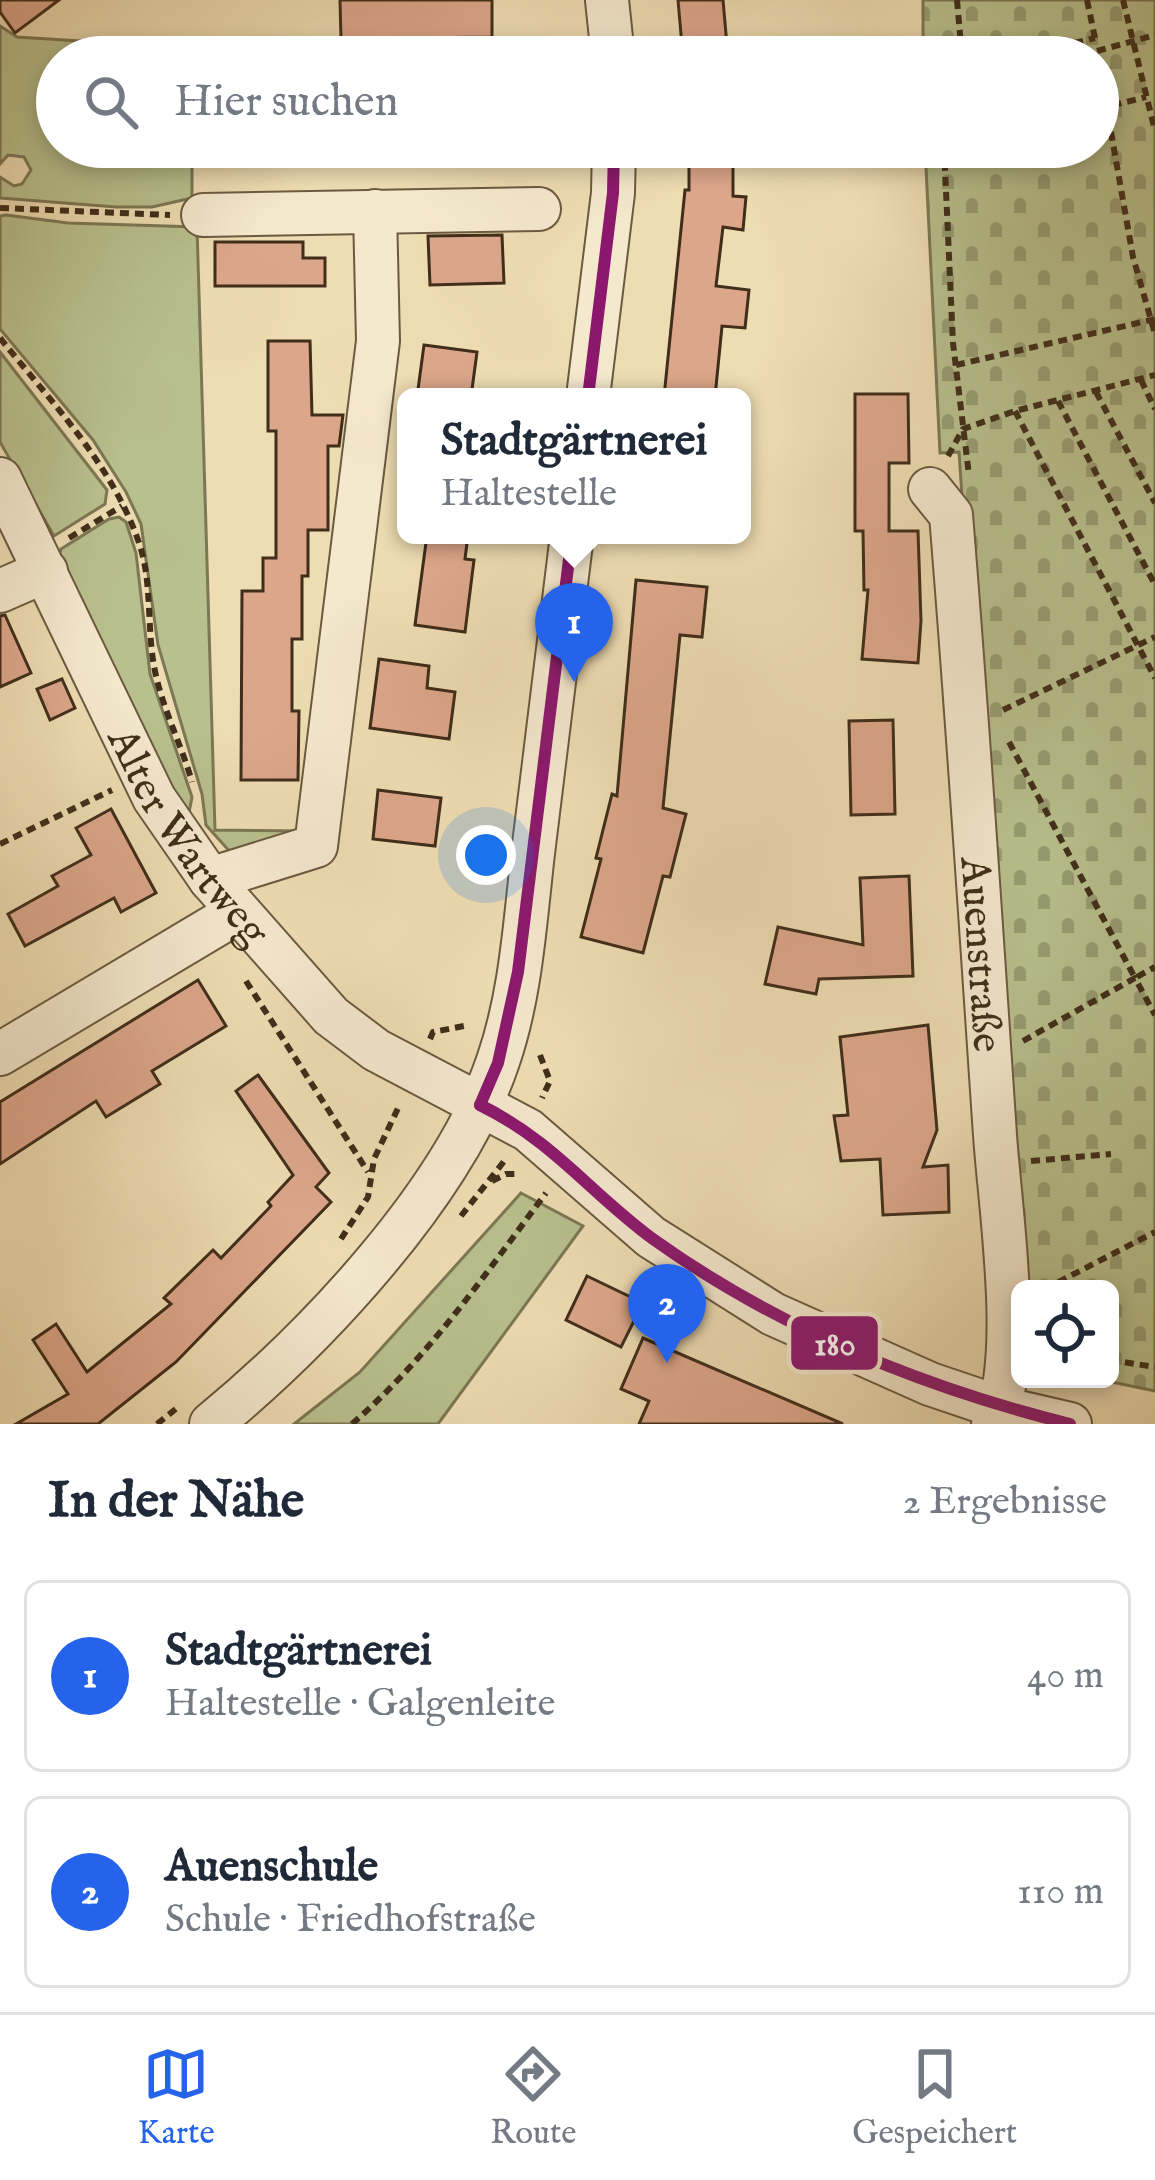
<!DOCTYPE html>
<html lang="de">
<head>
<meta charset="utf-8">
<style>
  body { margin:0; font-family:"IM FELL English",serif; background:#f2f2f3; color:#1f2937 }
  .controls { position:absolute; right:36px; bottom:36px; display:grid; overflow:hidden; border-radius:18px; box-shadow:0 6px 18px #0003 }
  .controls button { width:108px; height:108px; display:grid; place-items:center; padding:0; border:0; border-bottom:3px solid #e0e1e3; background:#fff; color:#1f2937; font:60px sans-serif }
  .you { position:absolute; left:486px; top:855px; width:42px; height:42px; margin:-30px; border:9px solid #fff; border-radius:50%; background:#1a73e8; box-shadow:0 0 0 18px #1a73e833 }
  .badge { display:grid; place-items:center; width:78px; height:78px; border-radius:50%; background:#2563eb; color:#fff; font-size:39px; font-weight:700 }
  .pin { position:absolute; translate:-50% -99px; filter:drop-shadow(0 3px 6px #0008) }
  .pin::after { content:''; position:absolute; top:63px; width:42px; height:36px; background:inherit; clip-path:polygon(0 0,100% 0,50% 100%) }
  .popup { position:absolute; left:397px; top:388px; width:354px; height:156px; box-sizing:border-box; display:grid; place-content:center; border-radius:18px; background:#fff; filter:drop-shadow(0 3px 9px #0005); font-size:39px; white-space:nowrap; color:#747a83 }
  .popup b { font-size:45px; color:#1f2937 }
  .popup::after { content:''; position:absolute; left:50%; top:100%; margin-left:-24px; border:24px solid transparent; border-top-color:#fff }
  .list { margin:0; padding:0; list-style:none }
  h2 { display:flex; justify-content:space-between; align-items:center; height:156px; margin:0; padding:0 48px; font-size:51px }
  h2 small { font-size:39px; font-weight:400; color:#747a83 }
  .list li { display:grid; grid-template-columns:78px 1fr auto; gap:36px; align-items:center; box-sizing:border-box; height:192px; margin:0 24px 24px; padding:0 24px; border:3px solid #e0e1e3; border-radius:18px }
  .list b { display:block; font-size:45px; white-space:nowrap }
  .list p { margin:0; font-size:39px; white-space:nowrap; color:#747a83 }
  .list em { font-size:39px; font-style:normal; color:#747a83 }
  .icon { flex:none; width:66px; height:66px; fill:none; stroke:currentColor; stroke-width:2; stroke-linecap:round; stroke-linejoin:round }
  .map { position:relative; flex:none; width:1155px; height:1424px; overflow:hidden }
  .search { position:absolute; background:#fff; box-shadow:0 6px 18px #0003; left:36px; right:36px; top:36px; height:132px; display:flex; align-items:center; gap:30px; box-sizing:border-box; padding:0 42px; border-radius:66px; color:#747a83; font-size:45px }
  .sheet { height:588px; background:#fff }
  nav { display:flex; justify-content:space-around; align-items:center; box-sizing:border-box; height:168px; border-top:3px solid #e0e1e3; background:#fff; font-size:33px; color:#747a83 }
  nav a { display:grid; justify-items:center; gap:6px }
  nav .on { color:#2563eb }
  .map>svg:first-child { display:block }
  .green { fill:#b8c08d; stroke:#7c7754; stroke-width:3 }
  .cemetery { fill:url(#cemetery-stones); stroke:#7c7754; stroke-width:3 }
  .building { fill:#dca68a; stroke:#402e1a; stroke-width:3 }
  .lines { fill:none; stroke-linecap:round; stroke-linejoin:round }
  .minor-casing { stroke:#6c5a40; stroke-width:46 }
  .path { stroke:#402e1a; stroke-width:6; stroke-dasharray:9 6; stroke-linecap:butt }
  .minor { stroke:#f4e8cd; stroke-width:42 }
  .bus-1-casing { stroke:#f4e8cd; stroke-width:21 }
  .bus-1 { stroke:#8c186e; stroke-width:12 }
  .labels { text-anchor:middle; stroke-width:10; stroke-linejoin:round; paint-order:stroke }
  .street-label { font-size:42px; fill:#402e1a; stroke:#f4e8cd }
  .line-badge { stroke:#f4e8cd; stroke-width:4.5 }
  .badge-label { font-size:33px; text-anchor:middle; font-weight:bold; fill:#fff }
</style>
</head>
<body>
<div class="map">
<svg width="1155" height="1424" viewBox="0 0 1155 1424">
  <defs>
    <pattern id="cemetery-stones" width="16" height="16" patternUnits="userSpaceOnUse" patternTransform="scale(3)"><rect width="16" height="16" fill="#b8c08d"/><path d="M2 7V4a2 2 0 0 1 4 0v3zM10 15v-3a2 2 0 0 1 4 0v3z" fill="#979c72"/></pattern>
  </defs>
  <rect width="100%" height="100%" fill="#eedcb2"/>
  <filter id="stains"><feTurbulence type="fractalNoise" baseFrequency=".00167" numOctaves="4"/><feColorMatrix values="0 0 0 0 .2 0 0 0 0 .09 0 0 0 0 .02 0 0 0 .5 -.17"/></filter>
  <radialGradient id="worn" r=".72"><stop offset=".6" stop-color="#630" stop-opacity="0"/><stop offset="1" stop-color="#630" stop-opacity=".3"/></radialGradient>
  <g class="green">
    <path d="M0,26L17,37L191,48V57H57V147H192V198L152,207H116L0,198V177L14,186L22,184L31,170L24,157L8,155L0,164Z"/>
    <path d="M6,215L68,223L197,227L215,830L304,831L232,854L206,825L202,794L158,645L141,524L126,492L93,440L0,329V216Z"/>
    <path d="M0,352L107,490L105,504L54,536L0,442Z"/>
    <path d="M119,517L126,522L136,553L150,674L192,797L188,818L156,766L59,555L61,549L109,519Z"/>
    <path d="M521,1193L583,1226L438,1424H294L360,1372Z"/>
  </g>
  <path class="cemetery" d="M923,0H1155V1391L1097,1379H1110V1289H1020V1347L959,452L940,453L925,147H1098V57H923Z"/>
  <g class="building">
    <path d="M0,0H59L15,33L0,12Z"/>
    <path d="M340,0H492V37L341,39Z"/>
    <path d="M678,0H723L728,57H683Z"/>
    <path d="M689,147H733V196L746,197L743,230L723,227L716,286L749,290L745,328L722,326L715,397H664L685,190H689Z"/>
    <path d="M502,235L504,283L430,285L428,236Z"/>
    <path d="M215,242H303V258H325V286H215Z"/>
    <path d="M268,341H310L312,415H343L339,446H328V530H308V576H302V639H292V711H299L298,780H241L242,591H263V558H276V431H268Z"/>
    <path d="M424,345L477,352L471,397H417Z"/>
    <path d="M855,394H908L909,463H889V531H918L921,621L918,663L862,659L868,590H864L863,531H855Z"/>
    <path d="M427,535H468L465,559L474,560L465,632L415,625Z"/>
    <path d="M636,580L707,587L702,637L680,635L663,808L686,814L670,877L663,876L643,953L581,937L601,859L596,858L612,794L617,796Z"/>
    <path d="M5,615L31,673L0,687V616Z"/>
    <path d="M379,659L429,666L427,688L455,692L449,739L370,728Z"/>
    <path d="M62,679L75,708L50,720L37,689Z"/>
    <path d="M893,720L895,814L851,815L849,721Z"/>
    <path d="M378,790L441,798L435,846L373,839Z"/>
    <path d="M111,809L156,893L121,912L114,898L25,946L8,914L58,886L52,876L91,855L76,828Z"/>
    <path d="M909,876L913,976L819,979L816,994L765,984L778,927L863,945L860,878Z"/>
    <path d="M198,980L226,1026L152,1071L160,1084L106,1117L96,1101L0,1164V1102Z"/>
    <path d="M928,1025L937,1130L923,1167L948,1165L949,1212L883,1215L880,1159L841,1161L834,1116L848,1115L840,1037Z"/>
    <path d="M258,1075L329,1173L316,1187L331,1202L176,1362L98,1424H16L68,1394L33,1340L56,1324L87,1372L171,1304L164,1298L213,1250L221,1258L271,1206L268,1202L293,1175L236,1091Z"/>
    <path d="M587,1276L643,1303L621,1347L566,1320Z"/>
    <path d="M643,1338L843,1424H639L649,1401L621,1389Z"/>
  </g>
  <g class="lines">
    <defs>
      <g id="minor">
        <path d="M607,0L613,57"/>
        <path d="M203,215L539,209"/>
        <path d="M588,397L613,193L614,147"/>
        <path id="s1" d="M0,479L154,798L210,879L331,1016L376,1050L528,1130L651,1237L773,1314L930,1384L1001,1408L1070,1424"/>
        <path id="s2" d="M930,489L951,515C968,721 981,928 995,1135C1000,1210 1024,1359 993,1424"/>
        <path d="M0,591L46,571"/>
        <path d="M210,879L316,846L378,341L375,211"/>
        <path d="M0,1054L238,912"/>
        <path d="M211,1424C317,1337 454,1192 498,1061C521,995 525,922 533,853C546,747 559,641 572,535"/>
      </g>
    </defs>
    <use href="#minor" class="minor-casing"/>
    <g class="path">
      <path d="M957,0L962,57"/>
      <path d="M1087,0L1095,38"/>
      <path d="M1123,0L1155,131"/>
      <path d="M1097,51L1155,35"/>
      <path d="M1016,57L1095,38"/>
      <path d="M1098,58L1133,257L1155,334"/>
      <path d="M1098,109L1146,97"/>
      <path d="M944,147L953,343L969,475"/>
      <path d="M0,208L170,215"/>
      <path d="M0,338C51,402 114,466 140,546C152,583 147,628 154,666C161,706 181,743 192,782"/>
      <path d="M956,365L1155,319"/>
      <path d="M1141,380L1155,409"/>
      <path d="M1096,392L1155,503"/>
      <path d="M1058,401L1155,585"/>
      <path d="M1015,411L1155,678"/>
      <path d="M948,456L963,429L1015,411L1155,375"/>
      <path d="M69,538L122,506"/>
      <path d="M1003,710L1155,637"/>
      <path d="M1009,742L1135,978L1155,967"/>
      <path d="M0,844L112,790"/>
      <path d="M246,981L368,1172"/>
      <path d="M430,1039L433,1032L469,1025"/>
      <path d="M1023,1041L1135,978L1155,1015"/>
      <path d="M540,1055L550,1081L542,1098"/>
      <path d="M1031,1161L1111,1154"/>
      <path d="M492,1181L506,1174H519"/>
      <path d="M461,1216L505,1160"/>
      <path d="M341,1239L368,1197L374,1159L399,1106"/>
      <path d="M1045,1289L1155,1232"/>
      <path d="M1110,1360L1155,1367"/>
      <path d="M157,1424L177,1408"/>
      <path d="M352,1424C428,1358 486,1273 546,1193"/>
    </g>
    <use href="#minor" class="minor"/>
    <defs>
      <g id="bus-1">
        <path d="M588,397L613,193L614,147"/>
        <path d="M480,1105C555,1142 589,1192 653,1239C779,1329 921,1387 1070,1424"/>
        <path d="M480,1105L498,1063L518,972L572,535"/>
      </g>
    </defs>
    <use href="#bus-1" class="bus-1-casing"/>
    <use href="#bus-1" class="bus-1"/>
  </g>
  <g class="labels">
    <g class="street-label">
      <text dy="15" stroke="none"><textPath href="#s1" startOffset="405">Alter Wartweg</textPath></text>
      <text dy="15" stroke="none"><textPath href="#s2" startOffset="474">Auenstraße</textPath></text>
    </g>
  </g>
  <rect class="line-badge" x="789" y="1314" width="91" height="58" rx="12" fill="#8c186e"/>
  <g class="badge-label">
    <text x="835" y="1355">180</text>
  </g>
  <rect width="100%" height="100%" filter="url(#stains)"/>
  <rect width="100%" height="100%" fill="url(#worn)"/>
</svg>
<div class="controls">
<button><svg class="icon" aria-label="locate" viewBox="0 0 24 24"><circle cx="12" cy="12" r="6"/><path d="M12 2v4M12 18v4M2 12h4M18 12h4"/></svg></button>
</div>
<div class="you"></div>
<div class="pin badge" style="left:574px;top:682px">1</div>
<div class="popup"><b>Stadtgärtnerei</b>Haltestelle</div>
<div class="pin badge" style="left:667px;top:1363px">2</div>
<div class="search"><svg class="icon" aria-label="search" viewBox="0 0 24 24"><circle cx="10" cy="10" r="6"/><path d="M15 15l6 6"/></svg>Hier suchen</div>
</div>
<section class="sheet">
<h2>In der Nähe<small>2 Ergebnisse</small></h2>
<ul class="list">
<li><span class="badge">1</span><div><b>Stadtgärtnerei</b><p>Haltestelle · Galgenleite</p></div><em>40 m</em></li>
<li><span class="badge">2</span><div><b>Auenschule</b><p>Schule · Friedhofstraße</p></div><em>110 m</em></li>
</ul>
</section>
<nav>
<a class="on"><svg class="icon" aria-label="map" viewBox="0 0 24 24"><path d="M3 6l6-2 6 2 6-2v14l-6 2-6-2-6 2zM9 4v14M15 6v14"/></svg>Karte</a>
<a><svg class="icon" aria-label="directions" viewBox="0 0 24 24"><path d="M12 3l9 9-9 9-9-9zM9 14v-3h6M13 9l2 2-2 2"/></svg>Route</a>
<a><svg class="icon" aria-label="saved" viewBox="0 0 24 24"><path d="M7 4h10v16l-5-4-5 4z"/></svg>Gespeichert</a>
</nav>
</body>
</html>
